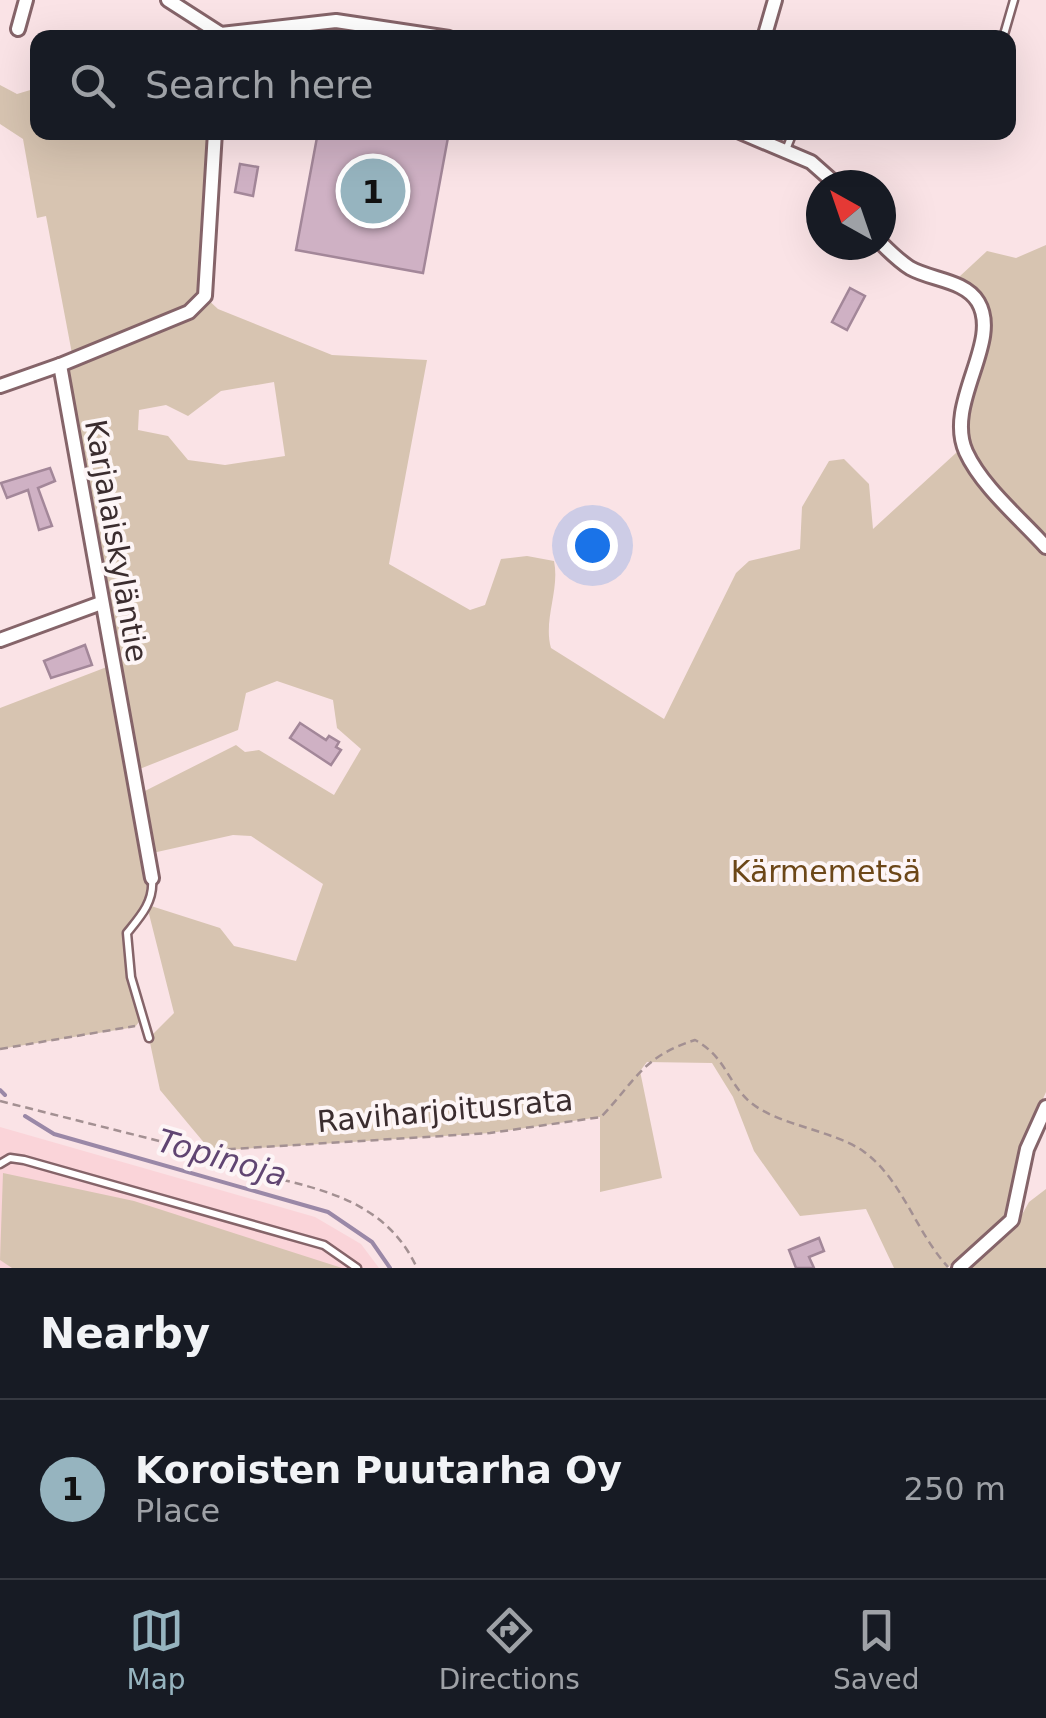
<!DOCTYPE html>
<html lang="en">
<head>
<meta charset="utf-8">
<style>
  body { margin:0; font-family:"DejaVu Sans",sans-serif; background:#20242c; color:#f1f3f6 }
  .compass { position:absolute; left:806px; top:170px; width:90px; height:90px; border-radius:50%; background:#171b24; box-shadow:0 10px 40px #0002; rotate:320deg }
  .you { position:absolute; left:592px; top:545px; width:35px; height:35px; margin:-25px; border:8px solid #fff; border-radius:50%; background:#1a73e8; box-shadow:0 0 0 15px #1a73e833 }
  .badge { display:grid; place-items:center; width:65px; height:65px; border-radius:50%; background:#96b4bf; color:#111; font-size:32px; font-weight:700 }
  .pin { position:absolute; translate:-50% -50%; border:5px solid #fff; box-shadow:0 2px 10px #0006 }
  .list { margin:0; padding:0; list-style:none }
  h2 { display:flex; justify-content:space-between; align-items:center; height:130px; margin:0; padding:0 40px; font-size:42px }
  h2 small { font-size:32px; font-weight:400; color:#9ea1a6 }
  .list li { display:grid; grid-template-columns:65px 1fr auto; gap:30px; align-items:center; box-sizing:border-box; height:180px; padding:0 40px; border-top:2px solid #363941 }
  .list b { display:block; font-size:38px; white-space:nowrap }
  .list p { margin:0; font-size:32px; white-space:nowrap; color:#9ea1a6 }
  .list em { font-size:32px; font-style:normal; color:#9ea1a6 }
  .icon { flex:none; width:55px; height:55px; fill:none; stroke:currentColor; stroke-width:2; stroke-linecap:round; stroke-linejoin:round }
  .map { position:relative; flex:none; width:1046px; height:1268px; overflow:hidden }
  .search { position:absolute; background:#171b24; box-shadow:0 10px 40px #0002; left:30px; right:30px; top:30px; height:110px; display:flex; align-items:center; gap:25px; box-sizing:border-box; padding:0 35px; border-radius:20px; color:#9ea1a6; font-size:38px }
  .sheet { height:310px; background:#171b24 }
  nav { display:flex; justify-content:space-around; align-items:center; box-sizing:border-box; height:140px; border-top:2px solid #363941; background:#171b24; font-size:28px; color:#9ea1a6 }
  nav a { display:grid; justify-items:center; gap:5px }
  nav .on { color:#96b4bf }
  .map>svg:first-child { display:block }
  .built { fill:#fad4d9 }
  .green { fill:#d7c4b1; fill-rule:evenodd }
  .lines { fill:none; stroke-linecap:round; stroke-linejoin:round }
  .stream { stroke:#9a88a7; stroke-width:4 }
  .building { fill:#cfb1c4; stroke:#a38799; stroke-width:2.5 }
  .service-casing { stroke:#856469; stroke-width:11 }
  .minor-casing { stroke:#856469; stroke-width:18 }
  .path { stroke:#a39092; stroke-width:2.5; stroke-dasharray:8 5; stroke-linecap:butt }
  .service { stroke:#fff; stroke-width:6 }
  .minor { stroke:#fff; stroke-width:12 }
  .labels { text-anchor:middle; stroke-width:8; stroke-linejoin:round; paint-order:stroke }
  .street-label { font-size:30px; fill:#3b2d2f; stroke:#fdf5f6 }
  .park-label { font-size:30px; fill:#6c4718; stroke:#fdf5f6 }
  .water-label { font-size:32px; font-style:italic; fill:#604572; stroke:#fdf5f6 }
</style>
</head>
<body>
<div class="map">
<svg width="1046" height="1268" viewBox="0 0 1046 1268">
  <rect width="100%" height="100%" fill="#fae3e6"/>
  <path class="built" d="M0,1127L315,1217L361,1244L379,1268H0Z"/>
  <g class="green">
    <path d="M0,85L17,94L37,88L38,132L215,133L205,297L218,309L332,355L427,360L389,564L470,610L485,605L501,559L527,556L554,561C560,590 543,620 551,648L664,719L736,573L749,561L800,549L802,507L829,461L844,459L869,484L873,529L968,442C961,377 1020,327 959,277L987,251L1016,258L1046,245V1092L1017,1157L1011,1203L1002,1221L947,1268H894L866,1209L800,1216L754,1151L733,1097L712,1063L647,1062L640,1071L662,1178L600,1192V1117L490,1133L211,1151L160,1090L149,1038L174,1013L147,906L127,933L143,1017L135,1027L0,1049V708L112,665L60,365L73,359L46,216L37,218L23,139L0,124ZM274,382L285,456L225,465L188,460L168,436L138,430L139,410L166,405L188,416L221,391ZM277,681L333,700L337,728L361,749L334,795L259,750L245,752L236,745L137,795L132,772L238,730L246,693ZM233,835L251,836L323,884L296,961L234,946L220,928L148,905L152,878L148,854Z"/>
    <path d="M3,1173L134,1201L342,1268H12L0,1260Z"/>
    <path d="M1046,1189V1268H968L1013,1231L1029,1202Z"/>
  </g>
  <g class="lines">
    <g class="stream">
      <path d="M0,1090L5,1095"/>
      <path d="M25,1116L54,1134L328,1212L372,1242L390,1268"/>
    </g>
  </g>
  <g class="building">
    <path d="M318,132H449L423,273L296,250Z"/>
    <path d="M240,164L258,167L253,196L235,192Z"/>
    <path d="M850,288L865,296L847,330L832,322Z"/>
    <path d="M50,468L55,481L38,488L52,526L39,530L28,490L7,498L1,483Z"/>
    <path d="M85,645L92,665L51,678L44,661Z"/>
    <path d="M300,723L326,740L329,736L339,742L336,747L341,750L331,765L290,738Z"/>
    <path d="M819,1238L824,1251L809,1257L814,1268H796L789,1250Z"/>
  </g>
  <g class="lines">
    <defs>
      <g id="service">
        <path d="M1003,38L1014,0"/>
        <path d="M786,150L793,132"/>
        <path d="M149,1038L131,977L127,933C140,917 154,902 152,880"/>
        <path d="M0,1164L10,1158L24,1160L324,1245L357,1268"/>
      </g>
      <g id="minor">
        <path d="M168,0L221,34L336,21L449,38"/>
        <path d="M18,29L26,0"/>
        <path d="M764,38L775,0"/>
        <path d="M740,132L811,162L837,185"/>
        <path d="M881,243C890,252 899,261 910,268C931,280 965,280 978,302C1002,342 944,403 966,452C982,487 1021,519 1046,547"/>
        <path d="M0,386L60,365"/>
        <path d="M0,640L101,603"/>
        <path d="M152,878L60,365L189,312L205,296L215,132"/>
        <path d="M959,1268L1012,1220L1027,1149L1046,1107"/>
      </g>
    </defs>
    <use href="#service" class="service-casing"/>
    <use href="#minor" class="minor-casing"/>
    <g class="path">
      <path d="M0,1049L135,1026"/>
      <path d="M0,1101L199,1151L490,1133L601,1117C637,1079 642,1057 695,1040C726,1057 727,1082 750,1102C777,1125 832,1130 863,1151C903,1180 915,1231 948,1267"/>
      <path d="M212,1152L224,1166C299,1186 381,1190 417,1268"/>
    </g>
    <use href="#service" class="service"/>
    <use href="#minor" class="minor"/>
  </g>
  <g class="labels">
    <g class="street-label">
      <text transform="translate(116 541) rotate(80)" y="10">Karjalaiskyläntie</text>
      <text transform="translate(445 1111) rotate(-5)" y="10">Raviharjoitusrata</text>
    </g>
    <g class="park-label">
      <text x="826" y="882">Kärmemetsä</text>
    </g>
    <g class="water-label">
      <text transform="translate(222 1158) rotate(16)" y="11">Topinoja</text>
    </g>
  </g>
</svg>
<svg class="compass" viewBox="-18 -18 36 36"><path d="M0-13l5 13h-10z" fill="#e53935"/><path d="M0 13l5-13h-10z" fill="#9ea1a6"/></svg>
<div class="you"></div>
<div class="pin badge" style="left:373px;top:191px">1</div>
<div class="search"><svg class="icon" aria-label="search" viewBox="0 0 24 24"><circle cx="10" cy="10" r="6"/><path d="M15 15l6 6"/></svg>Search here</div>
</div>
<section class="sheet">
<h2>Nearby<small></small></h2>
<ul class="list">
<li><span class="badge">1</span><div><b>Koroisten Puutarha Oy</b><p>Place</p></div><em>250 m</em></li>
</ul>
</section>
<nav>
<a class="on"><svg class="icon" aria-label="map" viewBox="0 0 24 24"><path d="M3 6l6-2 6 2 6-2v14l-6 2-6-2-6 2zM9 4v14M15 6v14"/></svg>Map</a>
<a><svg class="icon" aria-label="directions" viewBox="0 0 24 24"><path d="M12 3l9 9-9 9-9-9zM9 14v-3h6M13 9l2 2-2 2"/></svg>Directions</a>
<a><svg class="icon" aria-label="saved" viewBox="0 0 24 24"><path d="M7 4h10v16l-5-4-5 4z"/></svg>Saved</a>
</nav>
</body>
</html>
